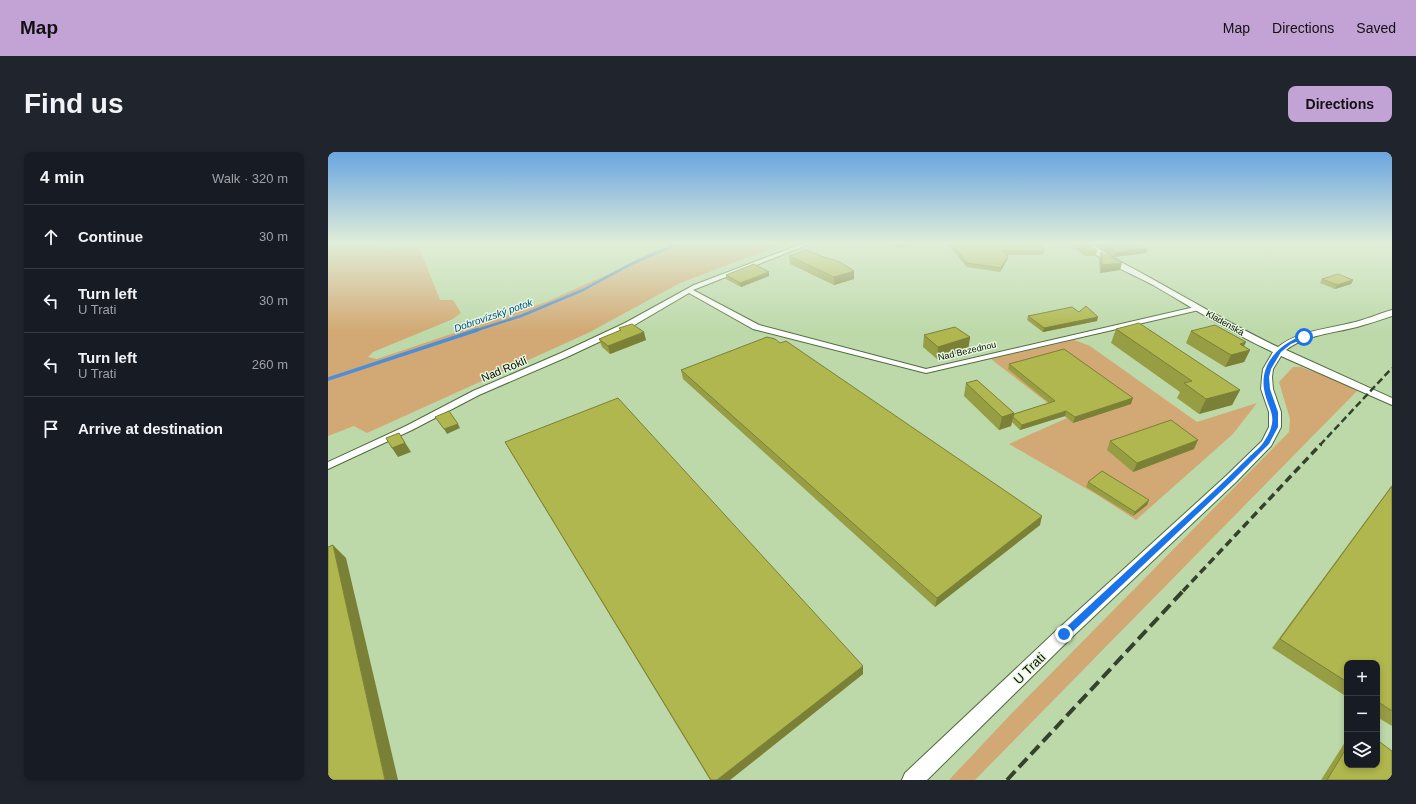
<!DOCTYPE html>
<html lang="en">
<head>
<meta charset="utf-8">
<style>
  body { margin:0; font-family:Helvetica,sans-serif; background:#20242c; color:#f1f3f6 }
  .controls { position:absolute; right:12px; bottom:12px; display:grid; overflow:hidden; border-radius:8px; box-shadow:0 2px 6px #0003 }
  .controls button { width:36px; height:36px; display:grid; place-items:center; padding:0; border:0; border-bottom:1px solid #363941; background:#171b24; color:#f1f3f6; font:20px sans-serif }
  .stop { position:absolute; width:12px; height:12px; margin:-9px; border:3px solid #1a73e8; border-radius:50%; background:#fff }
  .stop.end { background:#1a73e8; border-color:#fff; box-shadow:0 1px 4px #0008 }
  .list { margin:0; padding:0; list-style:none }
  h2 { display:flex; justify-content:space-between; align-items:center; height:52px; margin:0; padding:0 16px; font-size:17px }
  h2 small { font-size:13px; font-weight:400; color:#9ea1a6 }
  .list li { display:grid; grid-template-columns:26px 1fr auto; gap:12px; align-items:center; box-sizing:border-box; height:64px; padding:0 16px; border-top:1px solid #363941 }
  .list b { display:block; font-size:15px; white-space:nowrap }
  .list p { margin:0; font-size:13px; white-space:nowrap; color:#9ea1a6 }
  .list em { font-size:13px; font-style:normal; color:#9ea1a6 }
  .icon { flex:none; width:22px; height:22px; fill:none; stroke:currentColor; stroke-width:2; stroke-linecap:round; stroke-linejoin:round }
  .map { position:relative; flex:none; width:1064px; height:628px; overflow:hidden; border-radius:8px }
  header { display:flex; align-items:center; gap:24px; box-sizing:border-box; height:56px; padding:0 20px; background:#c3a2d6; color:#111 }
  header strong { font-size:19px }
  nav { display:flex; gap:22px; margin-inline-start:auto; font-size:14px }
  .intro { display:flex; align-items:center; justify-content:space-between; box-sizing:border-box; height:96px; padding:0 24px }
  h1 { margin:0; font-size:28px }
  .button { padding:10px 18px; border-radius:8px; background:#c3a2d6; color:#111; font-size:14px; font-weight:700 }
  main { display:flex; gap:24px; padding:0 24px }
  aside { flex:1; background:#171b24; border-radius:8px; box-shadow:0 2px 6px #0003 }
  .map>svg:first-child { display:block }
  .green { fill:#d2a974 }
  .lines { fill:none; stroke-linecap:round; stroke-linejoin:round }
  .stream-far1 { stroke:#4d8ed7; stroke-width:2.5 }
  .stream { stroke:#4d8ed7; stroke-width:3.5 }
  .minor-casing { stroke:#526b3f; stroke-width:2 }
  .tertiary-casing { stroke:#526b3f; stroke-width:2 }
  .minor { fill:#fff; fill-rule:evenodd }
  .tertiary { fill:#fff; fill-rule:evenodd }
  .rail-far2 { stroke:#34412c; stroke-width:2.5; stroke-dasharray:7 3.5; stroke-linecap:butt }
  .rail-far1 { stroke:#34412c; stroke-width:3.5; stroke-dasharray:8 4.5; stroke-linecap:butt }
  .rail { stroke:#34412c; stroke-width:4; stroke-dasharray:12 5.5; stroke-linecap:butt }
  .wall { fill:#979d43 }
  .shaded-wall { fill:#7b8037 }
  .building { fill:#b0b74e; stroke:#7b8037 }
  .route { fill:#1a73e8 }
  .labels { text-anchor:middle; stroke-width:3; stroke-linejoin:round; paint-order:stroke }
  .far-street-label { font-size:9px; fill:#060f02; stroke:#e6f5dc }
  .far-water-label { font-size:10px; font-style:italic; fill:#034e91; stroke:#e6f5dc }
  .street-label { font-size:11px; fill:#060f02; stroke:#e6f5dc }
  .near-street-label { font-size:13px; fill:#060f02; stroke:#e6f5dc }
</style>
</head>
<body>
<header>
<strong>Map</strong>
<nav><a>Map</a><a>Directions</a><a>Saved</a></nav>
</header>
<div class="intro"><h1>Find us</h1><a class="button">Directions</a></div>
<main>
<aside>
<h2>4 min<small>Walk · 320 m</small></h2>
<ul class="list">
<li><svg class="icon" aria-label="ahead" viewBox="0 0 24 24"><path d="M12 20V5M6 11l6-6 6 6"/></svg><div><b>Continue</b></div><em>30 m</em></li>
<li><svg class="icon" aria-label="left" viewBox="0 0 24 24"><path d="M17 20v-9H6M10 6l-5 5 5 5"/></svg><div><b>Turn left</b><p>U Trati</p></div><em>30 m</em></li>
<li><svg class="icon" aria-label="left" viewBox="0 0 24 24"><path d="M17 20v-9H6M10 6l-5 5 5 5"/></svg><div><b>Turn left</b><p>U Trati</p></div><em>260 m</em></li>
<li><svg class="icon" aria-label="arrive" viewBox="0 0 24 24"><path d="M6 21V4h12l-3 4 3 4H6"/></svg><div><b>Arrive at destination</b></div></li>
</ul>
</aside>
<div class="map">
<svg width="1064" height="628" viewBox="0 0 1064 628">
  <rect width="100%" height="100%" fill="#bdd9a9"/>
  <g class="green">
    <path d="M0,91H52L53,95L59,97L90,93L112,148H125L133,161L125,167L45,200L40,205L49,207L218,150L285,120L322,101L346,91H458L352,131L260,181L39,281L26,274L0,284Z"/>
    <path d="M746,188L762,194L869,270L929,251L905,282L808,368L771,344L681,292L739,266L663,207Z"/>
    <path d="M965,215H973L995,223H998L1029,239L647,628H621L683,562L961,280L962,267L951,230Z"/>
  </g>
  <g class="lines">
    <path class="stream-far1" d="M146,179L193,164L255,138L303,112L352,91"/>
    <path class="stream" d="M0,227L149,178"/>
    <defs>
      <path id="minor" d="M476,91H484L365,138L431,173L598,217L871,154L874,156L871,158L598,221L425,177L361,141L303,175L239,205L151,243L84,278L0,317V310L78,274L145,239L233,201L297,171L366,133Z"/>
      <path id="tertiary" d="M754,91C769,91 776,101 789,108C843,136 895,169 950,195C970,179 999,177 1023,171C1037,168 1050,162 1064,158V164C1052,168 1040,172 1029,175C1006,181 977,183 958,198L1064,246V253L953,204L945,217L944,225L945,237L953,260V275L943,294L908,330L742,487L599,628H574L577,621L730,477L898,324L934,289L941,275V260L933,237L934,225L935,217L945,200C903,181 865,156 825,133C803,121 772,110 754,91Z"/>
    </defs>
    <use href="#minor" class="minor-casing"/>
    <use href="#tertiary" class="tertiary-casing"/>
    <use href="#minor" class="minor"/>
    <use href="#tertiary" class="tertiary"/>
    <path class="rail-far2" d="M992,293L1064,216"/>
    <path class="rail-far1" d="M855,439L993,292"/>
    <path class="rail" d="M679,628L856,438"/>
  </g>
  <g class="wall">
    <path d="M562,91H595L569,96Z"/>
    <path d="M619,91H712L716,99L715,103H679L680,104L679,108L672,120L639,115Z"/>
    <path d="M740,91H759L769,99L767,104H757Z"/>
    <path d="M760,91H820L814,93L819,97L818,101L786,105L769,93Z"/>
    <path d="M773,100L792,118L772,121L771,107Z"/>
    <path d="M461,104L526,119V127L506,133L462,112Z"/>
    <path d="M441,120V124L413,135L398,127V123Z"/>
    <path d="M994,127L1025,128L1023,132L1007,137L992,131Z"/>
    <path d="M751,160L769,169L715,180L699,168L700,164Z"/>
    <path d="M291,176L318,188L282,202L274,195L271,187L292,179Z"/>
    <path d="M788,177L912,238L904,253L871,262L849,246L852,240L783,191Z"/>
    <path d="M863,179L916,194L922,198L916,210L897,215L858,191Z"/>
    <path d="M596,183L642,185L640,198L609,207L595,195Z"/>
    <path d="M452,191L712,373L607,455L355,227L353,218Z"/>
    <path d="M681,212L803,252L745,271L737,264L692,278L684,270L683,274L671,278L636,244L638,231L686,261V262L721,251L680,217Z"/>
    <path d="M782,289L866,297L805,320L779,298Z"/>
    <path d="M177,290L535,522L402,628H382L182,299Z"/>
    <path d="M760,330L821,348L819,353L805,364L758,335Z"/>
    <path d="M1064,333V574L1049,565V511H1019V545L944,496Z"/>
    <path d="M1019,587V613L1064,628H993Z"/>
  </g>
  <g class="shaded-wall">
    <path d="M575,91H595L569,96V92Z"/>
    <path d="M810,91H820L808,96Z"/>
    <path d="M819,97L818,101L786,105L788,100Z"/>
    <path d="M680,104L679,108L672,120L673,116Z"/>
    <path d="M794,111L792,118L772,121L774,113Z"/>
    <path d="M526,119V127L506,133V125Z"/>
    <path d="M441,120V124L413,135L412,131Z"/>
    <path d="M1025,128L1023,132L1007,137L1009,133Z"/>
    <path d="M770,165L769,169L715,180L716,176Z"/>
    <path d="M316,180L318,188L282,202L280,194Z"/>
    <path d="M642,185L640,198L609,207L610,195Z"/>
    <path d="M918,190L913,200L922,198L916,210L897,215L903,203L912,192Z"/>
    <path d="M912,238L904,253L871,262L878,247Z"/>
    <path d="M805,246L803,252L745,271L747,265Z"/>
    <path d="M738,259L737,264L692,278L694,273Z"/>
    <path d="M686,261L683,274L671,278L674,265Z"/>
    <path d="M130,272L132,276L119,282L116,277Z"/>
    <path d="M71,281L83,300L70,305L64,296Z"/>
    <path d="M870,288L866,297L805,320L809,311Z"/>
    <path d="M821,348L819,353L805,364L807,360Z"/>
    <path d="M714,364L712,373L607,455L609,446Z"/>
    <path d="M5,393L18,406L70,628H57Z"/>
    <path d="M535,514V522L402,628H389Z"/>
  </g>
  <g class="building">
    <path d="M623,91H712L716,99H674L680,104L673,116L639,111Z"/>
    <path d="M748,91H759L769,99H759Z"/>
    <path d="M774,91H810L819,97L788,100Z"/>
    <path d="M478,98L501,107H503L514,111L526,119L506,125L461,104Z"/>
    <path d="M773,100L794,111L774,113Z"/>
    <path d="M426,112L441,120L412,131L398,123Z"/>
    <path d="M1010,122L1025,128L1009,133L994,127Z"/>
    <path d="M758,154L770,165L716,176L700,164L744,155L751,160Z"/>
    <path d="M811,171L912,238L878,247L856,231L864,229L788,177Z"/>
    <path d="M304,172L316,180L280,194L271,187L293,178L291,176Z"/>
    <path d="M887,173L918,190L912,192L922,198L903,203L863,179Z"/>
    <path d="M627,175L642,185L610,195L596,183Z"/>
    <path d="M439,185L447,187L452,191L458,189L714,364L609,446L353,218Z"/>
    <path d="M736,197L805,246L747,265L738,259L694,273L685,265L686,262L727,249L681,212Z"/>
    <path d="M649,228L686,261L674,265L638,231Z"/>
    <path d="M290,246L535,514L389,628H383L177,290Z"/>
    <path d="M121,259L130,272L116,277L107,265Z"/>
    <path d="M843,268L870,288L809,311L782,289Z"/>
    <path d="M71,281L77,291L64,296L58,286Z"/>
    <path d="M774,319L821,348L807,360L760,330Z"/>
    <path d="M1064,334V559L1049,549V511H1019V530L952,487Z"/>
    <path d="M5,393L57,628H0V395Z"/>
    <path d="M1049,588L1064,599V628H999L1019,595V613H1049Z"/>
  </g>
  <linearGradient id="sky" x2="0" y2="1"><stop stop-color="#6aa5e1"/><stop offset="0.51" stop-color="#e1eed8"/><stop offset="1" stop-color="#e1eed8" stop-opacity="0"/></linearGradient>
  <rect width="1064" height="179" fill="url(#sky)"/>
  <path class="route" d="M976,183L978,186L963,192L953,200L943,217L941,225L942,237L950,260V275L941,292L905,328L739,485H733L732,482L733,480C780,436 827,393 874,350C890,335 905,321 920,306C926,300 933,295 937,288C952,264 940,259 936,237C932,210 953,191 976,183Z"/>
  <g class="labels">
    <g class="far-street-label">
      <text transform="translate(897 171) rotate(29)" y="3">Kladenská</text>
      <text transform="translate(639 199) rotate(-13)" y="3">Nad Bezednou</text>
    </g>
    <g class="far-water-label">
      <text transform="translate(165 163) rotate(-19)" y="4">Dobrovízský potok</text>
    </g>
    <g class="street-label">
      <text transform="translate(176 217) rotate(-23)" y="4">Nad Roklí</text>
    </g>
    <g class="near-street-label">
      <text transform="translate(701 516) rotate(-44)" y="5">U Trati</text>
    </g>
  </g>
</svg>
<div class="controls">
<button>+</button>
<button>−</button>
<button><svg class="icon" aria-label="layers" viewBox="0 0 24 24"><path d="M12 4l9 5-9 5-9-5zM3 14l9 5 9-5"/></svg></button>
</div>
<div class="stop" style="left:976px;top:185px"></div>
<div class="stop end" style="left:736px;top:482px"></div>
</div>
</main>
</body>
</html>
